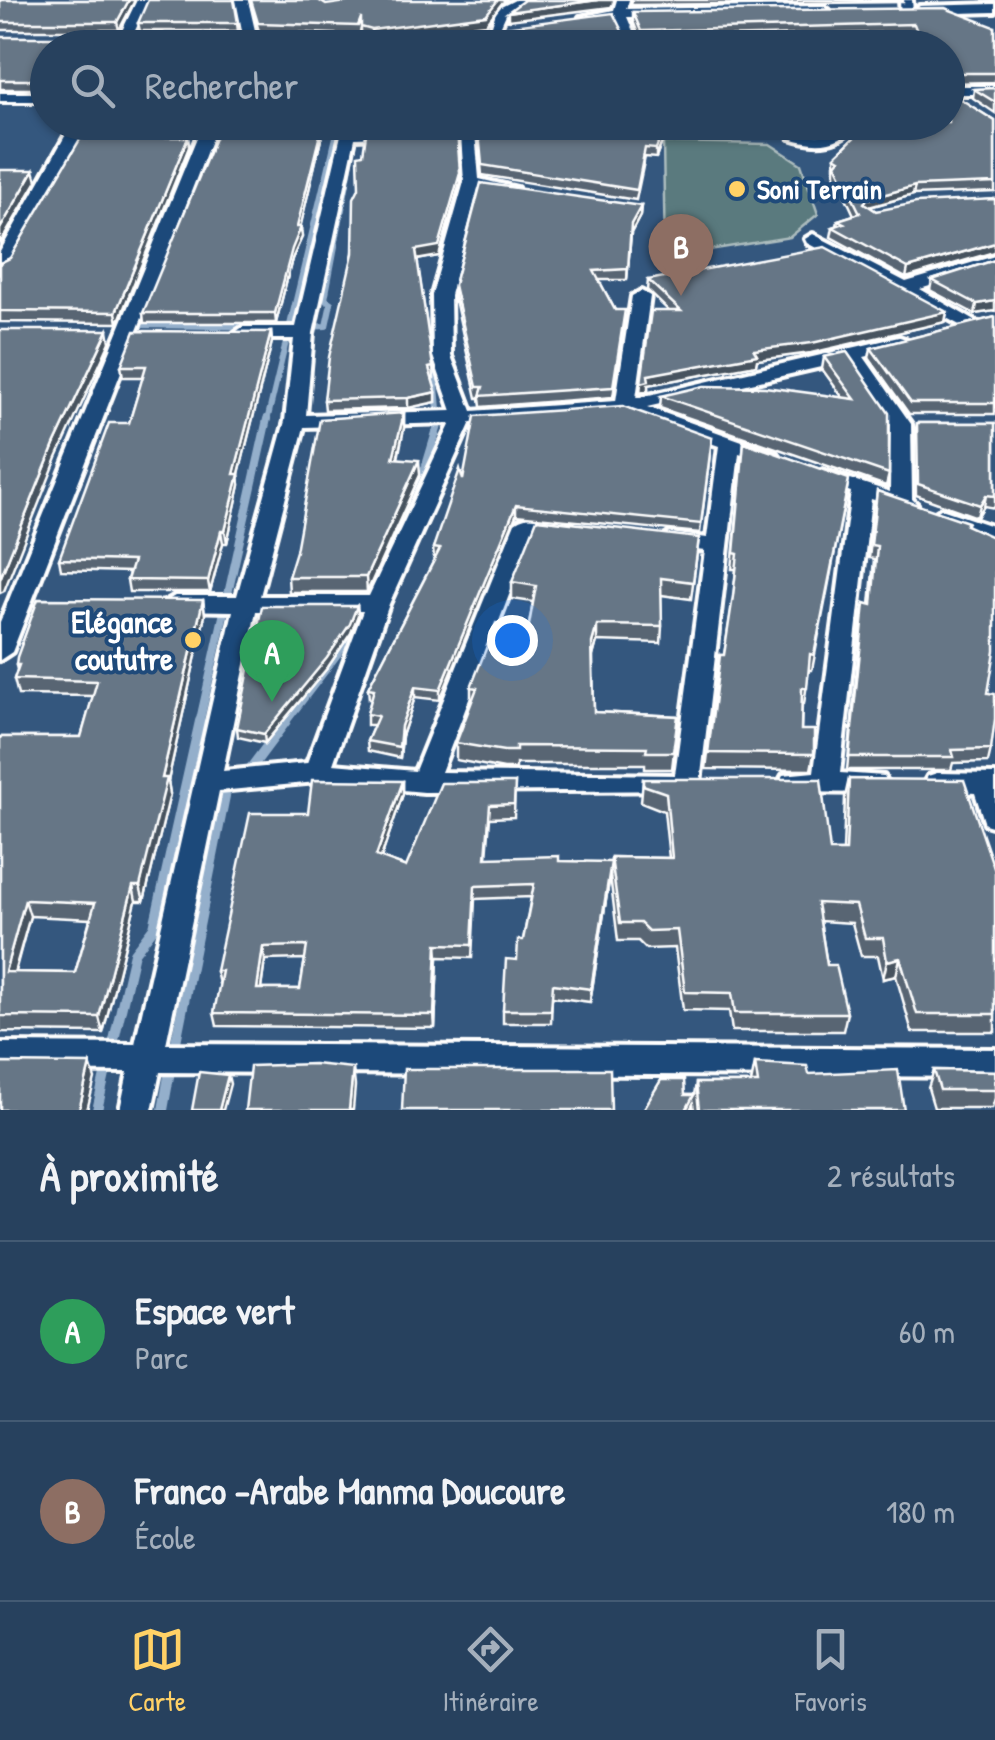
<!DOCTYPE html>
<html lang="fr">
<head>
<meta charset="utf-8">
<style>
  body { margin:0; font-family:"Patrick Hand",sans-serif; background:#334c67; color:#f1f3f6 }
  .you { position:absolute; left:512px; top:640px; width:35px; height:35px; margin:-25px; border:8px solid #fff; border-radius:50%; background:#1a73e8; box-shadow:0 0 0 15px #1a73e833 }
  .badge { display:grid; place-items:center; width:65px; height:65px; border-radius:50%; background:#ffd166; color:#fff; font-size:32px; font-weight:700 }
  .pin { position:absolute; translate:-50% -82px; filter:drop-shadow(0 2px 5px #0008) }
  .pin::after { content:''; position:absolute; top:52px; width:35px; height:30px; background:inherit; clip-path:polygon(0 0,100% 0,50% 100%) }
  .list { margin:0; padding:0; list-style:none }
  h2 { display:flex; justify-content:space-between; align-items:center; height:130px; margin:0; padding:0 40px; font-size:42px }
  h2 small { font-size:32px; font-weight:400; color:#a4afbc }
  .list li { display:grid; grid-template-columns:65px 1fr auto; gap:30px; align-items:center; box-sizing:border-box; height:180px; padding:0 40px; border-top:2px solid #435a73 }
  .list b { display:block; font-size:38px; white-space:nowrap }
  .list p { margin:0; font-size:32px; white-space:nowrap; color:#a4afbc }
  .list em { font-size:32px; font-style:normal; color:#a4afbc }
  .icon { flex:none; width:55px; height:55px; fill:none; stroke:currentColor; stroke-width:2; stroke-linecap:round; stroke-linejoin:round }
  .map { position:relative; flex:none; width:995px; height:1110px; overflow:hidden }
  .search { position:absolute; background:#27415e; box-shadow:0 2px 8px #0004; left:30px; right:30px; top:30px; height:110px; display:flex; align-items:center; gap:25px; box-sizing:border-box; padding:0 35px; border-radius:55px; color:#a4afbc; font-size:38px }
  .sheet { height:490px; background:#27415e }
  nav { display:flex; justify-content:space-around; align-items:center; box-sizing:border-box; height:140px; border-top:2px solid #435a73; background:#27415e; font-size:28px; color:#a4afbc }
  nav a { display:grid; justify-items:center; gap:5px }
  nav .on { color:#ffd166 }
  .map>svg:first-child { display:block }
  .green { fill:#5a7a7e; stroke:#acbcbe; stroke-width:2.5 }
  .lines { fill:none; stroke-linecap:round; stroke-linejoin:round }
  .stream-far3 { stroke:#94afcb; stroke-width:5 }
  .stream-far2 { stroke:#94afcb; stroke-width:6 }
  .stream-far1 { stroke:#94afcb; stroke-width:8 }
  .stream { stroke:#94afcb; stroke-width:10 }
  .minor-casing { stroke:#fff; stroke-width:8 }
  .minor { fill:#1f4a7a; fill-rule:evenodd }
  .wall { fill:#586573; stroke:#fff; stroke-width:2.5; fill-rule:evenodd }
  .shaded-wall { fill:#47535e; stroke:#fff; stroke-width:2.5 }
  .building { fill:#667686; stroke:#fff; stroke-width:2.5; fill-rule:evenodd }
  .poi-dot { fill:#ffd166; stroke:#1f4a7a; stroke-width:4 }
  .labels { text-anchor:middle; stroke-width:8; stroke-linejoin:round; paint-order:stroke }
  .far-poi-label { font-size:28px; font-weight:bold; fill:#fff; stroke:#1f4a7a; text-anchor:start }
  .poi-label { font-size:32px; font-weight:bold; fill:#fff; stroke:#1f4a7a; text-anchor:end }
</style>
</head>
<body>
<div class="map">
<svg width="995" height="1110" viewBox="0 0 995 1110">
  <rect width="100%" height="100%" fill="#34577e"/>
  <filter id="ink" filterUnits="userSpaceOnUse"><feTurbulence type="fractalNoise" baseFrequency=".01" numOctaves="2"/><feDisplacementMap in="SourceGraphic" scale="20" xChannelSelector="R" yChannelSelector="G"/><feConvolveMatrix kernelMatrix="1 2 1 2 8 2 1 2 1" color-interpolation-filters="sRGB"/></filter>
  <g filter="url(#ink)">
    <path class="green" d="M663,142L770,144L801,164L818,214L790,237L665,257Z"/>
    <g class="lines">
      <g class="stream-far3">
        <path d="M385,41L491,24L497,10L520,0"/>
        <path d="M324,185L339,122"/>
        <path d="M347,185L359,122"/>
        <path d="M458,185L463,144"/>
      </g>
      <g class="stream-far2">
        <path d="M438,277L458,183"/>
        <path d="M435,311L432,339L439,421"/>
        <path d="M140,325L283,327"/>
        <path d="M307,327L326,326L331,303L325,299L347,183"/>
        <path d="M267,421L324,183"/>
      </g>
      <g class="stream-far1">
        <path d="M415,502L440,419"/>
        <path d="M199,724L267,419"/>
        <path d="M284,724L360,624"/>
      </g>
      <g class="stream">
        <path d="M245,776L286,721"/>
        <path d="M174,1052L226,791L234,785"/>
        <path d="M111,1053L134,953L154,927L200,721"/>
        <path d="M97,1110L107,1066"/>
        <path d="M163,1110L171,1065"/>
      </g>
      <defs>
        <g id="minor">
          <path d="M137,0H149L133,35H161L167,39L166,42L130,43L128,48H115L117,43H83L77,39L83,35H120Z"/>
          <path d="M236,0H248L256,35H346L372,42L410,37L416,41C395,53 368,46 345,43C316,39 284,43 255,43L253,48H240L242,43L203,42L202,39L208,35H243Z"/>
          <path d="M515,0H530L506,14L498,32H490L497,9Z"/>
          <path d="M617,0H629L626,9L823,6L829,10L823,14L627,17L640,48H627L615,17L586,21L580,17L614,10Z"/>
          <path d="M900,0H912L916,48H903Z"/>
          <path d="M995,4V12L920,14L914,10L920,6Z"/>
          <rect x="948" y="86" width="47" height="8"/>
          <rect x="0" y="93" width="48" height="8"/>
          <path d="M73,122H224L228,126L215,130L12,652L0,660V622L200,130H84L9,267L0,272V252Z"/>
          <path d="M344,122H358L357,129L474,122L479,179L517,188L509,193L478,188L450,295L451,356L472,411L616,401L632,296L641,291L650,296L636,398L899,337L906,339V347L864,357L911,424L912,499L917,504L906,510L871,499L840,773L884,776L888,783L884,790L875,793L792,792L783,789L779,782L783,775L814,772L851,492L816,480L812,476L823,470L890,492L891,424L847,361L647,407L776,453L779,457L769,463L739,453L700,783L696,790L424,792L317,782L219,791L166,1044L995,1049V1077L160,1072L152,1110H120L128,1072L0,1071V1043L135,1044L233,611L175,610L163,603L175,596H237L285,421L294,339H243L234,333L243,327H296ZM461,134L464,182L432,295L433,356L452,411L306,415L313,333L355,138ZM623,412L719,446L707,538L670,533L659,540L670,547L705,551L675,775L441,772L534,530L564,534L575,527C562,516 528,512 515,523L415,771L333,764L389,604L471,422ZM451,423L369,596H260L304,427ZM256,611H363L307,763L223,771Z"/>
          <path d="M781,122H795L801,132C818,138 831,136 844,122H859C840,146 817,147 790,138Z"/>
          <path d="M813,234L906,282L995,256V266L920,289L982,325L979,329H967L807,243L805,239Z"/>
          <path d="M941,509L995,527V541L933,521L930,516Z"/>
          <path d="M937,773L995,774V827L985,824L975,793L928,790L924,783L928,776Z"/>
        </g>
      </defs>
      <use href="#minor" class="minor-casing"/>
      <use href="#minor" class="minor"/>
    </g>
    <g class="wall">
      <path d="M0,0H135L119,30H0Z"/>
      <path d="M234,0L238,31H140L138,23Z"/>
      <path d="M249,0H330L321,2L326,5L502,3L486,24L372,38L361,35V28L359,35L259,31Z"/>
      <path d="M632,0H903V2L631,5Z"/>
      <path d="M633,12L995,27V82L948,83V48L628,43L909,38L914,36L913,32L640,39L633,21Z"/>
      <path d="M0,37L114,43H239L344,48H48V89H0Z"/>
      <path d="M995,88V113L973,98L974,89Z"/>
      <path d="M948,92L995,121V192L913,195L870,207L876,211L995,199V253L906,278L831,237L833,227L837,226L838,220L854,215L835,174V156L856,136L851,135L852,126Z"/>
      <path d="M477,122H702L668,126L656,158L645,157L636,200L482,175Z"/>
      <path d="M725,122H772L762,124L761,133L727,132Z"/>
      <path d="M798,122H836L818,131L803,129Z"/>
      <path d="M171,134L170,137H188L189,147L118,323L0,322V263L10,258Z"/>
      <path d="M322,135L300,227L302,237L292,259L276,323H144L143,313Z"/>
      <path d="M460,182L439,256L417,260L433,367L434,378H432L436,392V402L408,408L325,410L324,400L353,253L359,188Z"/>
      <path d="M641,206L640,216L631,233L627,280H599L615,310L625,320L613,397L481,407L480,398H477L454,295V285Z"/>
      <path d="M995,260V311L975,314L930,290L932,280Z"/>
      <path d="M648,280L947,312L945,322L811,353L757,360L756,365L648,385V391L640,393L669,311L647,290Z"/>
      <path d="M995,317V414H909L869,358L871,348Z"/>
      <path d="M271,332L272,342L239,474L240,485L227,543H223L210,592H129L127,580L129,572L61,570L59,559L129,423L143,377H123L121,366Z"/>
      <path d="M847,352L889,474L886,486L660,408L661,396L843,398L822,369L824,357Z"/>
      <path d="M404,413V428L398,459L420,475L367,592H289L288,577Z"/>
      <path d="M917,423H995V508L984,506L977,517L916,495L915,434Z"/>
      <path d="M712,438L700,533L516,515L440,700L415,697L402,736L400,758L368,751L367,741L374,725H367V714L371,699H369L368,688L435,558H434L433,548L463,480Z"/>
      <path d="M744,442L849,479L812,670H809L804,704H802L801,730L814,754L811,770L706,769L720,655H724L733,600L736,569H732Z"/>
      <path d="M877,491L967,525L988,693L991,749L988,762L953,763L951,770H847L862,616L865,603L870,605L874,559L869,558Z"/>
      <path d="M699,538L691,599L661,595L662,626L661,643L597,641L593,656L594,712L678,716L672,769H645V764H516V769H504L456,760V743L471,703V687L529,625L533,602L512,599V582Z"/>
      <path d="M203,600L205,615L168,781L170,794L144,901H136L103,1033L0,1032V737H81L93,696L18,695L14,679L17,670L16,665ZM30,916L90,919L75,973L15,972Z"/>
      <path d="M357,606L358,615L351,633L328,667L265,743L238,737L237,728Z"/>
      <path d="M643,779L830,851H843L845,797L849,779L995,871V1032H912L896,976L883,979L878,956H861L852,923L820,921L827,965L847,1013L843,1031H732L729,1011L683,1010L675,948L646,949L638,941H618L610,875L611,857L669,858L664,811L641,802Z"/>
      <path d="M403,781V794L381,858L406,867L515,783L514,817L490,818L487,858L559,861L610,875L590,1002L552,997L551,1023H503V1010L523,940L531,897L475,899L472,958L438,957L435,1028L217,1026L214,1013L220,984H219L216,971L308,813ZM305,959L300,989H261L265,960Z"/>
      <path d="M755,1063L809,1074L904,1110H694L693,1104L690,1110H643L685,1095H694L696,1083H751Z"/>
      <path d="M934,1070L995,1071V1098L992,1108H934L928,1088Z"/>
    </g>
    <g class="shaded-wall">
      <path d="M129,0H135L119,30L117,22Z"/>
      <path d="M498,0H511L502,3L486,24L372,38V30Z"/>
      <path d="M598,0H615L611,7L508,20V12Z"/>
      <path d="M666,122H702L668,126L656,158V149Z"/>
      <path d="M820,122H836L818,131Z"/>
      <path d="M170,124L171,134L165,148L164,137Z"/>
      <path d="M322,126V135L299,233L301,227L302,237L292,259L276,323L275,313Z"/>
      <path d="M188,137L189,147L118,323L116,312Z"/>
      <path d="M34,170L37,181L0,244V229Z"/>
      <path d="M460,173V182L439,256L416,260V250Z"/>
      <path d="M915,186L913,195L865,208L864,203L867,199Z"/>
      <path d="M641,206L640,216L631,233L627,280L631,224Z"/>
      <path d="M995,243L994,252L906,278L908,268Z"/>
      <path d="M995,301V311L975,314L977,304Z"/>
      <path d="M947,312L945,322L811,353L757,360L756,365L648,385V391L640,393L641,383L648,375L754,350Z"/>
      <path d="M108,330L110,342L57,458L4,591L0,593V579L54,445Z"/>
      <path d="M271,332L272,342L236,485L234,474Z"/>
      <path d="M436,392V402L408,408V398Z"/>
      <path d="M404,413V428L394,473L393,458Z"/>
      <path d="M419,460L420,475L367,592L366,577Z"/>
      <path d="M239,474L240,485L227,543L225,531Z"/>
      <path d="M986,495L984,506L977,517L980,505Z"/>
      <path d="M516,505V515L440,700V690Z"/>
      <path d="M221,531L223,543L210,592L208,581Z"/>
      <path d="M203,600L205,615L168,781L170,794L144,901L140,886L162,778Z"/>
      <path d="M357,606L358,615L351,633L328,667L265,743L264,734Z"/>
      <path d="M597,625V641L592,660V643Z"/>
      <path d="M415,687V697L402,736L400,758L401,726Z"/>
      <path d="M403,781V794L377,869L376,856Z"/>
      <path d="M611,862L610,875L590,1002L591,989Z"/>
      <path d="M133,886L136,901L103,1033L99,1017Z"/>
      <path d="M25,900L30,916L10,987L5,972Z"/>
      <path d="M437,944L438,957L435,1028L434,1015Z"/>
      <path d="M263,947L265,960L259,1002L257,989Z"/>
      <path d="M900,958L896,976L883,979L887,961Z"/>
      <path d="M90,1064L95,1079L87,1110H79Z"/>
      <path d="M353,1068L355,1086L353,1110H349Z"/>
      <path d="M228,1075L230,1084L223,1110H219Z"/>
    </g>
    <g class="building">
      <path d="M0,0H129L117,22H0Z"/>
      <path d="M148,0H234L238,23H138Z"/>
      <path d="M251,0H318L326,5L360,0H498L486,15L372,30L361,27V18L358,26L258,23Z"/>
      <path d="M524,0H598L508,12Z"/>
      <path d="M945,8L995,27V73H950L948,76V48H382L381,43L613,13L628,43L909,38L918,34L914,24L641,31L633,12Z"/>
      <path d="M0,37H110L114,43L129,42L131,37L236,38L239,43H252L257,38H344L341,48H48V82L46,80H0Z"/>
      <path d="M995,88V102L974,89Z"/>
      <path d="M948,91L995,121V183L915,186L867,199L864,203L876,211L916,203L995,199V243L908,268L833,227L844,223L838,220L860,213L836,164L840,159L835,156L865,127L852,126L856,122H948Z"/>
      <path d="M478,122H666L656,149L645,148L637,190L482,165Z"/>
      <path d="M89,124H170L164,137H188L116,312L0,311V263L10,258Z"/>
      <path d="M220,126H322L297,227H301L292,249L275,313H143Z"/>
      <path d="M457,129L460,173L439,246L416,250L433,367L429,368L436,392L408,398L324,400L329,357L353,253L354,198L359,188L358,155L363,154L366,134Z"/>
      <path d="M0,170H34L0,229Z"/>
      <path d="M481,183L641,206L631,224L628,269L594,271L615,310H625L613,387L480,396L483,387H477L454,285Z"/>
      <path d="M825,247L947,312L812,343L754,350L757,355L648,375L649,381L641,383L651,311H681L648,280Z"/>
      <path d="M995,260V301L977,304L932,280Z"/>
      <path d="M995,317V403H911L871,348Z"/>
      <path d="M0,330H108L54,445L0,579Z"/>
      <path d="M135,331L271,332L234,474H239L225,531H221L208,581L127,580L133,561L59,559L109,423H129L146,366H121Z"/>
      <path d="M847,352L889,413V474L661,396L704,386L765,387L855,399L824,357Z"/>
      <path d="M623,406L712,438L701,524L516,505L440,690L415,687L401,726L399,747L367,741L378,716L367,714L374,689L368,688L440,549L433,548L460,469L463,480L475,416Z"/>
      <path d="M404,413L393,458L419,460L366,577H288L296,551L320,419Z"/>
      <path d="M917,423H995V496L986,495L980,505L918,484Z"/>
      <path d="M744,442L849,479L814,655L810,654L807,688H802L801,730H814V754L708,753L720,655H724L733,596L738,554L734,553Z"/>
      <path d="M877,491L968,522L966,525L995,538V651L988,693L995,694V719L991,749L952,750L954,757H849L865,603L872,605L877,546L871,545Z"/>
      <path d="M537,519L699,538L693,582L661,578L662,626L597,625L592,643L594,712L678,716L673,752H646L647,747L516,746V751H504L456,743L477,688L471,687L496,623L529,625L536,586L512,582Z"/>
      <path d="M38,599L203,600L162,778H167L140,886H133L99,1017L0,1016V737H81L97,681L14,679L19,665H16L17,657ZM25,900L95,903L75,973L5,972Z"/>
      <path d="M262,606H357L350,624L327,658L264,734L237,728Z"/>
      <path d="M643,779H821L830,851H846L849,779L964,780L995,871V1014H917L900,958L887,961L883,938H865L856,905L817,903L827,965H836L847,1013H735L732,993L685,992L677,930L648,931L640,923H620L611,857L672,858L666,793L643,785Z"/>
      <path d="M312,780L403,781L376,856L406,867L441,783H515L514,804L490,805L486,858L559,856V861L611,862L591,989L553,984L551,1010H503L506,959L517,960L518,940H523L534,884L475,886L472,945L437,944L434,1015L214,1013L222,971H216L250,813H308ZM307,946L300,989H257L263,947Z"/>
      <path d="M0,1063L90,1064L79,1110H0Z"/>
      <path d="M755,1063L807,1066L809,1074L898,1070L904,1110H699L696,1083H758Z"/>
      <path d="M314,1064L353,1068L349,1110H245L250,1066Z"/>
      <path d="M404,1069H610L611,1110H402Z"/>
      <path d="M934,1070L995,1071V1090H940Z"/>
      <path d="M199,1072L228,1075L219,1110H192Z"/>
      <path d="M661,1080H684L685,1095H694L686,1110H643Z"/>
    </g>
  </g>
  <g class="poi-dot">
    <circle cx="737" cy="189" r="10"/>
    <circle cx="193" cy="640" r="10"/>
  </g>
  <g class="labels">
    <g class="far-poi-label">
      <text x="757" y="199">Soni Terrain</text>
    </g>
    <g class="poi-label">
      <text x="173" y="633">Elégance<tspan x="173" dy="37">coututre</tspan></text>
    </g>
  </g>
</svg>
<div class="you"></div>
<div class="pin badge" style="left:272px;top:702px;background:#2e9e5b">A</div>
<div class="pin badge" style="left:681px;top:296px;background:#8d6e63">B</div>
<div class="search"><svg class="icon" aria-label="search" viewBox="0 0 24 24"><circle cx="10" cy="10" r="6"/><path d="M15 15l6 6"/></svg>Rechercher</div>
</div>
<section class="sheet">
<h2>À proximité<small>2 résultats</small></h2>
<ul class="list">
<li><span class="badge" style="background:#2e9e5b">A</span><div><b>Espace vert</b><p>Parc</p></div><em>60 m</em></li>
<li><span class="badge" style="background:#8d6e63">B</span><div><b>Franco -Arabe Manma Doucoure</b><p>École</p></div><em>180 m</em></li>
</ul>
</section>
<nav>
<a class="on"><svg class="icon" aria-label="map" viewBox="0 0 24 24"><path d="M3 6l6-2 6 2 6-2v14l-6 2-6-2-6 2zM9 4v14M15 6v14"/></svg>Carte</a>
<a><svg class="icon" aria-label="directions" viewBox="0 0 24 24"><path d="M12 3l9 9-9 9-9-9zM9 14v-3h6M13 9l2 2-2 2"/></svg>Itinéraire</a>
<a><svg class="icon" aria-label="saved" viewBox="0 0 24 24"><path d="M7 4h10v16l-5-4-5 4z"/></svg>Favoris</a>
</nav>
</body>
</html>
